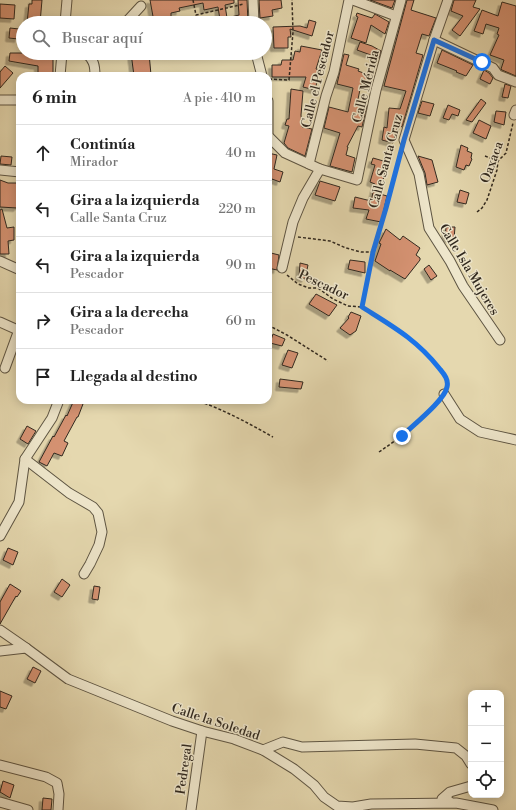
<!DOCTYPE html>
<html lang="es">
<head>
<meta charset="utf-8">
<style>
  body { margin:0; font-family:"Libre Bodoni",serif; background:#f6f6f6; color:#222 }
  .controls { position:absolute; right:12px; bottom:12px; display:grid; overflow:hidden; border-radius:8px; box-shadow:0 2px 10px #0003 }
  .controls button { width:36px; height:36px; display:grid; place-items:center; padding:0; border:0; border-bottom:1px solid #e0e0e0; background:#fff; color:#222; font:20px sans-serif }
  .stop { position:absolute; width:12px; height:12px; margin:-9px; border:3px solid #1a73e8; border-radius:50%; background:#fff }
  .stop.end { background:#1a73e8; border-color:#fff; box-shadow:0 1px 4px #0008 }
  .list { margin:0; padding:0; list-style:none }
  h2 { display:flex; justify-content:space-between; align-items:center; height:52px; margin:0; padding:0 16px; font-size:17px }
  h2 small { font-size:13px; font-weight:400; color:#767676 }
  .list li { display:grid; grid-template-columns:26px 1fr auto; gap:12px; align-items:center; box-sizing:border-box; height:56px; padding:0 16px; border-top:1px solid #e0e0e0 }
  .list b { display:block; font-size:15px; white-space:nowrap }
  .list p { margin:0; font-size:13px; white-space:nowrap; color:#767676 }
  .list em { font-size:13px; font-style:normal; color:#767676 }
  .icon { flex:none; width:22px; height:22px; fill:none; stroke:currentColor; stroke-width:2; stroke-linecap:round; stroke-linejoin:round }
  .map { position:relative; flex:none; width:516px; height:810px; overflow:hidden }
  .search { position:absolute; background:#fff; box-shadow:0 2px 10px #0003; left:16px; top:16px; width:256px; height:44px; display:flex; align-items:center; gap:10px; box-sizing:border-box; padding:0 14px; border-radius:22px; color:#767676; font-size:15px }
  .panel { position:absolute; background:#fff; box-shadow:0 2px 10px #0003; left:16px; top:72px; width:256px; height:332px; border-radius:12px }
  .map>svg:first-child { display:block }
  .building { fill:#d59272; stroke:#31291f; filter:url(#shadow) }
  .lines { fill:none; stroke-linecap:round; stroke-linejoin:round }
  .minor-casing { stroke:#5e5543; stroke-width:11 }
  .path { stroke:#31291f; stroke-width:1.5; stroke-dasharray:3 2; stroke-linecap:butt }
  .minor { stroke:#eee6cb; stroke-width:9 }
  .route { stroke:#1a73e8; stroke-width:5 }
  .labels { text-anchor:middle; stroke-width:3; stroke-linejoin:round; paint-order:stroke }
  .street-label { font-size:13px; fill:#31291f; stroke:#eee6cb }
</style>
</head>
<body>
<div class="map">
<svg width="516" height="810" viewBox="0 0 516 810">
  <defs>
    <filter id="shadow"><feDropShadow dx="-3.5" dy="3.5" stdDeviation="0" flood-color="#0004"/></filter>
  </defs>
  <rect width="100%" height="100%" fill="#e5d8af"/>
  <filter id="stains"><feTurbulence type="fractalNoise" baseFrequency=".005" numOctaves="4"/><feColorMatrix values="0 0 0 0 .2 0 0 0 0 .09 0 0 0 0 .02 0 0 0 .5 -.17"/></filter>
  <radialGradient id="worn" r=".72"><stop offset=".6" stop-color="#630" stop-opacity="0"/><stop offset="1" stop-color="#630" stop-opacity=".3"/></radialGradient>
  <g class="building">
    <path d="M32,0H42L40,23H27L29,4H32Z"/>
    <path d="M150,0H234V3L225,5L227,18L239,15L238,0H247L248,23H217V21L220,20L218,7L204,10L203,3L179,8L180,11L171,13V17L167,18V20L154,22Z"/>
    <path d="M259,0H281L282,8L272,10L273,16L260,18Z"/>
    <path d="M370,0H395L392,8Z"/>
    <path d="M407,0H414L411,10L436,18L429,36L422,34L416,53L423,55L402,127L398,125L393,143L382,140L384,127L387,128L389,108L400,109L406,91L384,86Z"/>
    <path d="M454,0H476L473,7L480,9L460,36L452,30L463,16L451,11Z"/>
    <path d="M502,2L516,6V76L502,70L501,69L504,60L490,55L499,35L497,34L499,28L486,24L483,34L474,31L482,10L498,16Z"/>
    <path d="M0,4L15,5L14,19L0,18Z"/>
    <path d="M357,13L372,18L375,14L389,22L385,34L371,25L366,43L351,38L358,17L356,16Z"/>
    <path d="M309,20L316,22L312,36L290,29L291,37H288V48H274L273,27L300,26L307,28Z"/>
    <path d="M10,28L19,29L18,39L9,38Z"/>
    <path d="M360,42L372,46L381,51L379,58L357,50Z"/>
    <path d="M301,46L322,50L316,69L320,70L315,90L303,87L306,77H272V65H281L282,60H293L295,51L300,52Z"/>
    <path d="M442,50L473,65L466,76L456,72L457,71L437,63Z"/>
    <path d="M10,53H53V76L38,75V66L9,61Z"/>
    <path d="M131,53H149L151,75L134,76Z"/>
    <path d="M344,54L349,55L346,65L359,69L358,71L369,75L367,82L362,80L357,104L367,106L362,127L358,126L347,147H348L346,155L355,158L352,172L330,166L340,133L324,128L329,107L348,112L353,88L337,84Z"/>
    <path d="M5,66L13,73L0,88V72Z"/>
    <path d="M484,70L489,73L493,78L490,84L480,79Z"/>
    <path d="M505,84L511,86L508,98L502,97Z"/>
    <path d="M291,89L303,91L301,115L302,127L312,129L305,156L288,148L284,143L289,126L285,125L287,119H289Z"/>
    <path d="M481,99L486,103L472,122L466,120Z"/>
    <path d="M422,101L434,104L430,116L418,113Z"/>
    <path d="M448,105L460,110L458,116L452,114L449,120L443,118Z"/>
    <path d="M496,111L506,112L504,125L494,122Z"/>
    <path d="M479,120L491,126L486,139L473,133Z"/>
    <path d="M461,145L468,148L467,151L472,153L471,158L472,159L469,166L466,165L464,170L456,167Z"/>
    <path d="M268,153L277,155L274,169L283,172L280,182L272,179L271,182H268Z"/>
    <path d="M1,156L12,157L11,165L0,164Z"/>
    <path d="M418,156L432,160L438,182L427,185L425,173Z"/>
    <path d="M373,158L387,162L380,194L387,196L381,222L366,219L369,210L353,208L355,197L371,201L375,184L370,182L375,165L371,164Z"/>
    <path d="M0,180L8,183H20V206H18L17,208L0,207Z"/>
    <path d="M320,181L340,187L335,201L315,195Z"/>
    <path d="M460,190L469,193L466,204L457,202Z"/>
    <path d="M2,209L7,228L14,227V240L8,241L9,254H0V210Z"/>
    <path d="M446,227H455L454,239H445Z"/>
    <path d="M386,229L400,240L403,236L420,248L416,255L420,258V260L405,279L390,270V271L375,261L381,244L379,243Z"/>
    <path d="M271,253L279,255L277,270L268,268V261Z"/>
    <path d="M350,260L365,262V273L348,269Z"/>
    <path d="M300,263L308,265L305,279L299,277Z"/>
    <path d="M429,265L437,276L431,280L424,269Z"/>
    <path d="M316,294L337,305L329,316L309,304Z"/>
    <path d="M351,312L361,316L356,331L350,335L340,328L349,318L348,317Z"/>
    <path d="M273,334L285,339L282,346L270,343Z"/>
    <path d="M288,350L298,353L292,368L282,365Z"/>
    <path d="M280,379L303,382L301,389L279,387Z"/>
    <path d="M74,400L83,404L78,417H77L64,441L68,443L62,456L54,453L47,466L39,462L53,436L54,437L66,415L67,416Z"/>
    <path d="M27,426L36,431L28,444L20,439Z"/>
    <path d="M8,548L18,552L13,565L3,560Z"/>
    <path d="M62,579L70,585L62,597L54,592Z"/>
    <path d="M10,584L21,591L17,597L16,596L0,624V602Z"/>
    <path d="M94,586L100,587L98,600L92,599Z"/>
    <path d="M33,667L41,671L35,683L27,679Z"/>
    <path d="M0,691L12,696L6,709L0,707Z"/>
    <path d="M3,781L14,785L10,798L0,792Z"/>
    <path d="M43,798L52,799L51,810H42Z"/>
  </g>
  <g class="lines">
    <defs>
      <g id="minor">
        <path d="M253,0L254,23"/>
        <path d="M353,0L396,16"/>
        <path d="M448,0L434,40L404,140L419,174L429,228L450,261L463,286L500,340"/>
        <path d="M65,23L67,0"/>
        <path d="M127,23L129,19L141,6"/>
        <path d="M434,40L493,68L498,75L516,82"/>
        <path d="M85,53C94,59 95,66 95,76"/>
        <path d="M256,53L262,76"/>
        <path d="M60,76L62,53"/>
        <path d="M0,100H20"/>
        <path d="M268,101V136"/>
        <path d="M514,115L516,110"/>
        <path d="M268,136L285,153L320,169L357,180L376,90L401,0"/>
        <path d="M309,164L326,96L334,72L349,0"/>
        <path d="M0,170L20,172"/>
        <path d="M0,261L20,270"/>
        <path d="M282,268L293,222L303,198L320,169"/>
        <path d="M0,322L20,331"/>
        <path d="M5,368L20,327"/>
        <path d="M444,394L460,419L480,432L516,440"/>
        <path d="M25,459L69,493L93,507L98,513L102,532L99,545L90,564L84,574"/>
        <path d="M0,536L19,502L25,459L52,418L59,400"/>
        <path d="M0,630L26,648"/>
        <path d="M0,651L26,648L68,679L172,721L202,731L234,739L263,750L294,769L314,785L324,797L337,806L353,807L371,804L456,803L493,810"/>
        <path d="M263,750L283,742L302,747L415,744L456,748L466,756L471,764"/>
        <path d="M0,765L46,777L57,783L59,794L58,810"/>
        <path d="M449,801L442,799L450,792L471,786"/>
        <path d="M0,802L28,810"/>
        <path d="M191,810L202,731"/>
      </g>
    </defs>
    <use href="#minor" class="minor-casing"/>
    <g class="path">
      <path d="M193,0L196,15L244,4"/>
      <path d="M269,79L289,80L293,32L292,0"/>
      <path d="M485,156L498,161"/>
      <path d="M477,212L482,208L487,200L497,170L498,161L506,153L513,123"/>
      <path d="M298,237L330,241L346,248L361,252H372"/>
      <path d="M287,275L298,284L309,288H318L333,299L348,306L362,307L404,333L428,354L446,377L447,387"/>
      <path d="M362,306L373,252L386,208L400,153"/>
      <path d="M268,325L287,335L328,361"/>
      <path d="M195,400C223,409 248,423 273,437"/>
      <path d="M379,452L402,436L438,402"/>
    </g>
    <use href="#minor" class="minor"/>
  </g>
  <g class="lines">
    <path class="route" d="M402,436C412,426 445,400 447,387C449,379 443,373 439,368C416,339 392,326 362,307L373,252L386,208L404,140L434,40L482,62"/>
  </g>
  <g class="labels">
    <g class="street-label">
      <text transform="translate(317 79) rotate(-76)" y="5">Calle el Pescador</text>
      <text transform="translate(365 86) rotate(-76)" y="5">Calle Mérida</text>
      <text transform="translate(385 161) rotate(-75)" y="5">Calle Santa Cruz</text>
      <text transform="translate(491 162) rotate(-70)" y="5">Oaxaca</text>
      <text transform="translate(470 269) rotate(59)" y="5">Calle Isla Mujeres</text>
      <text transform="translate(324 284) rotate(25)" y="5">Pescador</text>
      <text transform="translate(216 721) rotate(18)" y="5">Calle la Soledad</text>
      <text transform="translate(183 769) rotate(-82)" y="5">Pedregal</text>
    </g>
  </g>
  <rect width="100%" height="100%" filter="url(#stains)"/>
  <rect width="100%" height="100%" fill="url(#worn)"/>
</svg>
<div class="controls">
<button>+</button>
<button>−</button>
<button><svg class="icon" aria-label="locate" viewBox="0 0 24 24"><circle cx="12" cy="12" r="6"/><path d="M12 2v4M12 18v4M2 12h4M18 12h4"/></svg></button>
</div>
<div class="stop" style="left:482px;top:62px"></div>
<div class="stop end" style="left:402px;top:436px"></div>
<div class="search"><svg class="icon" aria-label="search" viewBox="0 0 24 24"><circle cx="10" cy="10" r="6"/><path d="M15 15l6 6"/></svg>Buscar aquí</div>
<section class="panel">
<h2>6 min<small>A pie · 410 m</small></h2>
<ul class="list">
<li><svg class="icon" aria-label="ahead" viewBox="0 0 24 24"><path d="M12 20V5M6 11l6-6 6 6"/></svg><div><b>Continúa</b><p>Mirador</p></div><em>40 m</em></li>
<li><svg class="icon" aria-label="left" viewBox="0 0 24 24"><path d="M17 20v-9H6M10 6l-5 5 5 5"/></svg><div><b>Gira a la izquierda</b><p>Calle Santa Cruz</p></div><em>220 m</em></li>
<li><svg class="icon" aria-label="left" viewBox="0 0 24 24"><path d="M17 20v-9H6M10 6l-5 5 5 5"/></svg><div><b>Gira a la izquierda</b><p>Pescador</p></div><em>90 m</em></li>
<li><svg class="icon" aria-label="right" viewBox="0 0 24 24"><path d="M7 20v-9h11M14 6l5 5-5 5"/></svg><div><b>Gira a la derecha</b><p>Pescador</p></div><em>60 m</em></li>
<li><svg class="icon" aria-label="arrive" viewBox="0 0 24 24"><path d="M6 21V4h12l-3 4 3 4H6"/></svg><div><b>Llegada al destino</b></div></li>
</ul>
</section>
</div>
</body>
</html>
